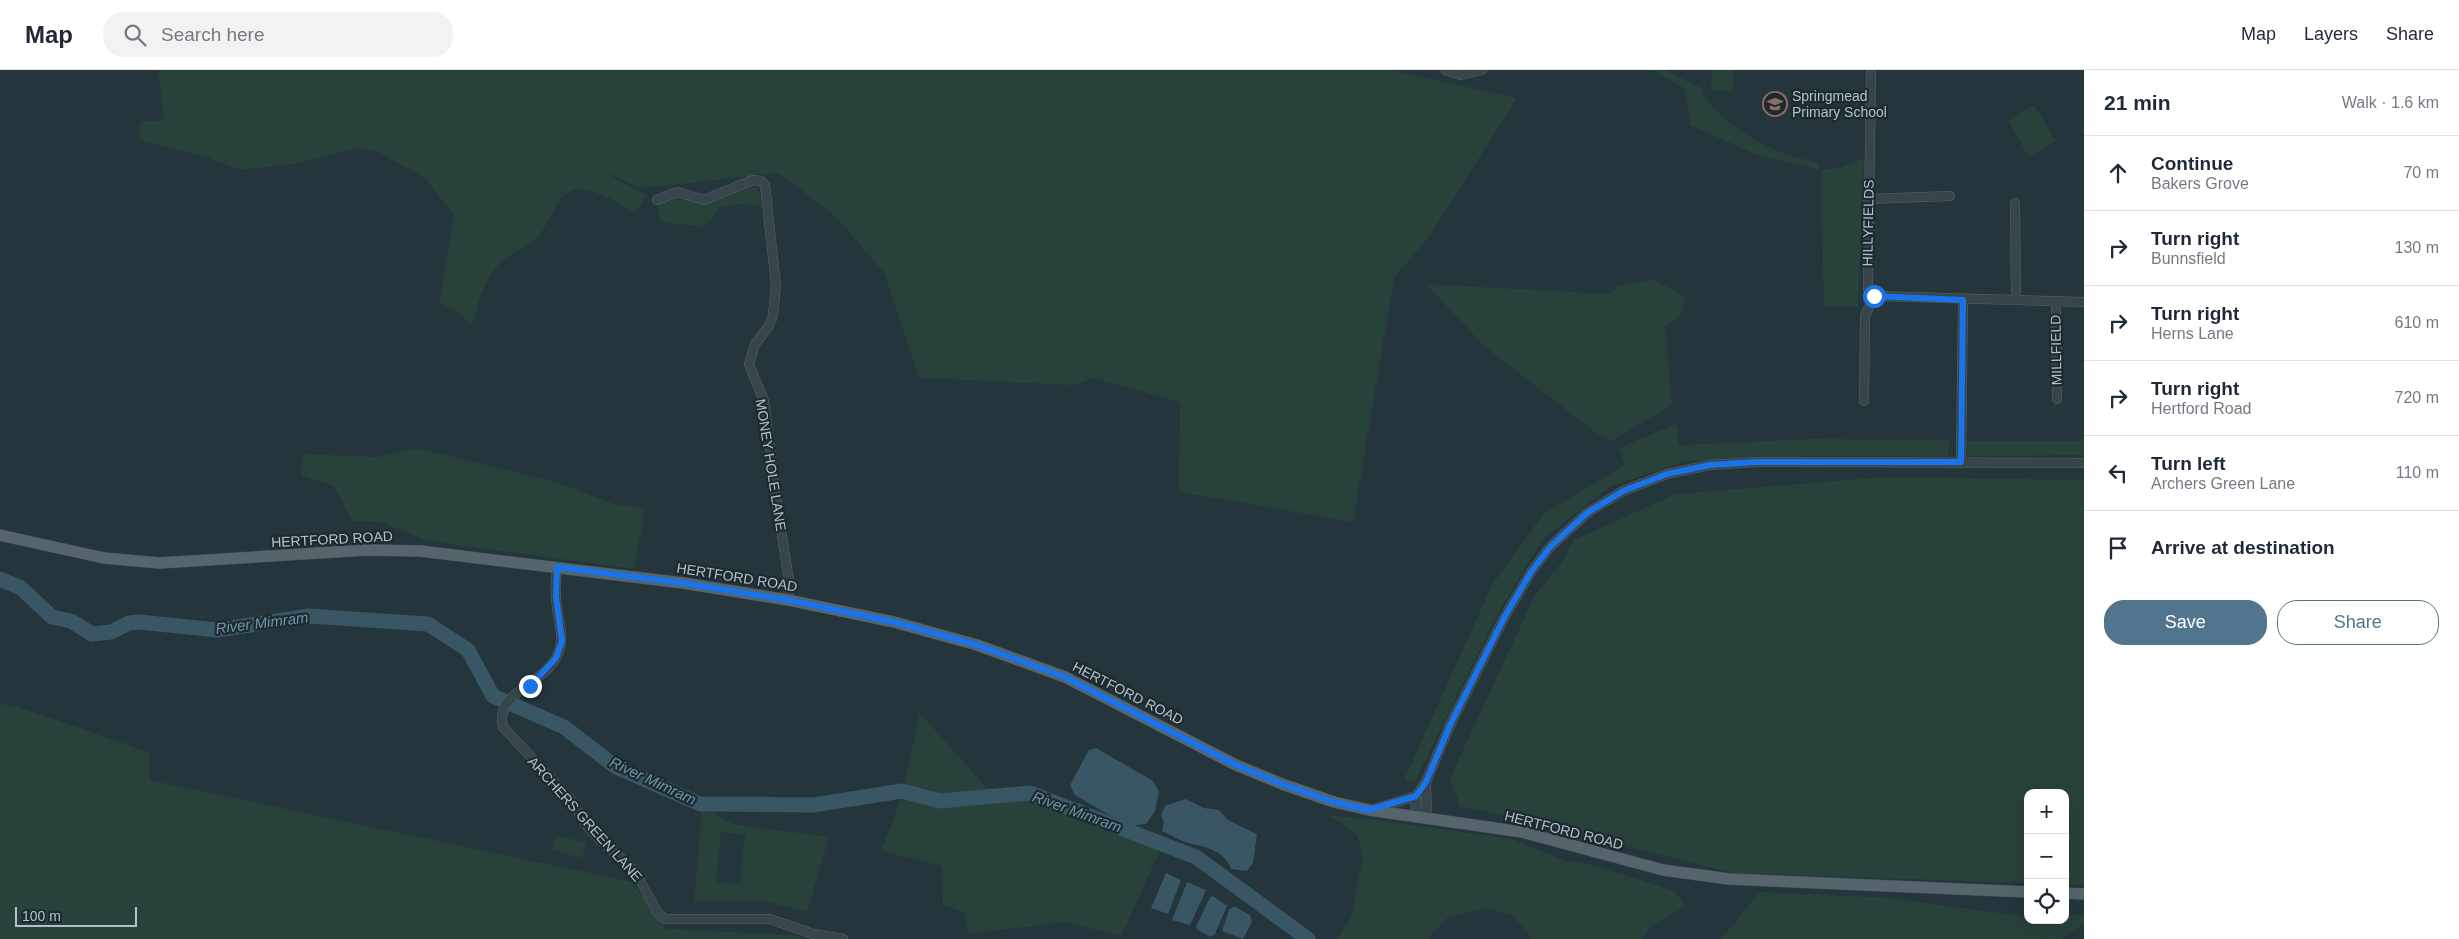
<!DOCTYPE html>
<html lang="en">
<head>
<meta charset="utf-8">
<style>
  body { margin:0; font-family:Arial,sans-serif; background:#f2f2f3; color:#1f2937 }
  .controls { position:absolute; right:15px; bottom:15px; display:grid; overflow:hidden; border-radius:10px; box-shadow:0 5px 20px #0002 }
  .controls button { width:45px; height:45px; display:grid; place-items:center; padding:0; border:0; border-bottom:1px solid #e0e1e3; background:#fff; color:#1f2937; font:25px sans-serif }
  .scale { position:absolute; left:15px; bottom:12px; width:122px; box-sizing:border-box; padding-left:5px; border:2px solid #b3c1c8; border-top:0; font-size:14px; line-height:18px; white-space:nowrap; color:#b3c1c8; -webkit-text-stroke:4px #1d2b31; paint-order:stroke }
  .stop { position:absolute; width:15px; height:15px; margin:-11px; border:4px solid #1a73e8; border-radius:50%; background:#fff }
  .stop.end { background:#1a73e8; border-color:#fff; box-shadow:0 1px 5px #0008 }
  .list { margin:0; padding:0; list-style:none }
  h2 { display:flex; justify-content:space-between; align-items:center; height:65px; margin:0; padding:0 20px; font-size:21px }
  h2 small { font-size:16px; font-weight:400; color:#747a83 }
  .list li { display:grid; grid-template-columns:32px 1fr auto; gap:15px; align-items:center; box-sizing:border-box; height:75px; padding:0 20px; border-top:1px solid #e0e1e3 }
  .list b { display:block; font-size:19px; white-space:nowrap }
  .list p { margin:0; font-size:16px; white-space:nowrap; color:#747a83 }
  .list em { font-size:16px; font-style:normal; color:#747a83 }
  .actions { display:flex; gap:10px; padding:15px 20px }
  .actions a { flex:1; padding:11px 0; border:1px solid #50758c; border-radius:20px; text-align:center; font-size:18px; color:#50758c }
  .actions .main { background:#50758c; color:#fff }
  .icon { flex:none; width:28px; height:28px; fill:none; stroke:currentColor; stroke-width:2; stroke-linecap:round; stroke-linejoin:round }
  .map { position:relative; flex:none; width:2084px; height:869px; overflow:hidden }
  header { display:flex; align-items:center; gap:30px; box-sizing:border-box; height:70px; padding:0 25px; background:#fff; border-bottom:1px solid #e0e1e3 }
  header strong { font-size:24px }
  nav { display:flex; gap:28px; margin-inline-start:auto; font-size:18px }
  .search { width:350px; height:45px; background:#f2f2f3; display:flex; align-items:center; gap:12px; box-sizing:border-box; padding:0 18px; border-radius:20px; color:#747a83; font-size:19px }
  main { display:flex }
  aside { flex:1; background:#fff }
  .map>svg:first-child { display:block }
  .green { fill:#29413b; fill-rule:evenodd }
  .water { fill:#385663 }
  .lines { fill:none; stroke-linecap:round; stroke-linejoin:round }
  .river { stroke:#385663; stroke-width:15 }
  .minor-casing { stroke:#56646a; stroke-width:10 }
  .major-casing { stroke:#445258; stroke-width:12 }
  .minor { stroke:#38464c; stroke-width:9 }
  .major { stroke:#56656c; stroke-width:11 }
  .route { stroke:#1a73e8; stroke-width:6 }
  .labels { text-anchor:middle; stroke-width:4.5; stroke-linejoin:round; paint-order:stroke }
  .poi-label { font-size:14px; fill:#b3c1c8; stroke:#1d2b31; text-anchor:start }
  .street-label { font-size:14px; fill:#b3c1c8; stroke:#1d2b31 }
  .water-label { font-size:15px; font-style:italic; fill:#6d95a6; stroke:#1d2b31 }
</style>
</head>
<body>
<header>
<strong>Map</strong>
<div class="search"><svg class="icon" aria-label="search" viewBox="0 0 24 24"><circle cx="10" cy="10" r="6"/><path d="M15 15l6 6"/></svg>Search here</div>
<nav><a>Map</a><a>Layers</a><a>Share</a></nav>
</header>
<main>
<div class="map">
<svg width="2084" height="869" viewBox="0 0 2084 869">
  <rect width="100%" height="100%" fill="#24353c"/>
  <g class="green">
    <path d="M158,0H1390L1517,28L1429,167L1394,208L1353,452L1179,422L1180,332L1093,308L1074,315L919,308L885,204L837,148L779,103L641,118L600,100L646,125L635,143C623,135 586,113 572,120C555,128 550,153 538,167C530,176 516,180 506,188C485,204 479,231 472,255L457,242L439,232L454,146L425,108L376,81L357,78L295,94L240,100L206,87L139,70L140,51H164Z"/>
    <path d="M1652,0H1665L1703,19C1704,29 1710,34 1717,41C1746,70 1779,84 1818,93L1821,100L1842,97L1864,88L1858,237H1824L1821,100L1757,85L1690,55L1685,19Z"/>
    <path d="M1712,0H1733V21H1711Z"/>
    <path d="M2034,35L2056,71L2029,87L2008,51Z"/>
    <path d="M754,116L760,123L762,137L743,134L721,137L702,159C694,153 672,155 660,152L657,134L677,128L705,135Z"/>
    <path d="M1653,209L1685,227L1680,247L1665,256L1672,335L1611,371L1596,363L1484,276L1426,214L1610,224L1617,216Z"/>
    <path d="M1676,354L1679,375L1812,369L1949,370L1948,386H1820L1686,391L1611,416L1542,470L1493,552L1415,712L1404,710L1492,515L1544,443L1625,395L1619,378Z"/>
    <path d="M1965,371H2084V385L1969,386Z"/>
    <path d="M416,378L556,412L614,434L645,438L634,499L428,471L382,452L352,451L335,417L301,405L303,384L378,387Z"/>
    <path d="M1886,407L2084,410V815H2065V723H2028V813L1734,803L1472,738L1461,739L1450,708L1535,525L1562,492L1574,470L1676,424Z"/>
    <path d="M0,634L18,637L149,682V710L632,812L666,859L794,865L805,869H0Z"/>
    <path d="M920,643L986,717L1049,733L1161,778L1121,866L1064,852L969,864L964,843L943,835L942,796L881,781L901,729Z"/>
    <path d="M702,738L733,754L829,767L807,842L764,831L694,832ZM721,762L745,765L740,814L716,812Z"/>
    <path d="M1325,745L1368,749L1512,769L1566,791L1593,795L1675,821L1685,837L1651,856L1642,869H1531L1513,845L1484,838L1447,848L1428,869H1337L1351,847L1363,787L1357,765L1339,751Z"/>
    <path d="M556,765L586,773L582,788L552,780Z"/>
    <path d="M1760,822L1890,828L2028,847V850H2065V845L2084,844V855L2061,869H1721Z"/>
  </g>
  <g class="water">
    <path d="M1096,678L1153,711L1159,722L1155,741L1146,754L1128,756L1075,725L1070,715L1089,680Z"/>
    <path d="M1185,729L1204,738L1219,740L1228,750L1257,764L1253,793L1247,801L1231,799C1224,780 1206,777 1188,773C1179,770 1171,765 1162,761L1164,752L1161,746L1165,736Z"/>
    <path d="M1166,803L1181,810L1168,844L1151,838Z"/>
    <path d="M1187,812L1206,820L1190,855L1172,850Z"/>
    <path d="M1213,826L1227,836L1215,864L1210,867L1198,860L1196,857L1210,827Z"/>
    <path d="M1234,836L1250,845L1252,852L1243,869L1222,861L1229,840Z"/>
  </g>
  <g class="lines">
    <path class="river" d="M0,509L21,518L52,547L71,551L92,564L111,562L129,553L139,552L217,560L309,546L428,554L468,580L493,626L564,657L616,697L700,734L813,735L902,721L940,731L1030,723L1196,787L1308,869"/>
    <defs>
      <g id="minor">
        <path d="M1445,0L1461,5L1482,0"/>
        <path d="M1871,0L1868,219L1874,226"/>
        <path d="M1868,129L1950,126"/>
        <path d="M657,130L677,122L704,130L753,110L761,111L765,115L776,215L773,246L769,256L755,274L749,294L764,331L776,427L789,511L788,530"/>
        <path d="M2015,133L2016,230"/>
        <path d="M1874,226L2084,232"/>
        <path d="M2056,232L2057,329"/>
        <path d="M1864,331L1865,246L1874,226"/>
        <path d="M1961,392L1963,230"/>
        <path d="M557,497C556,507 555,518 556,528C557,550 567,568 556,588C541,615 494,623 503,657L570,729L588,757L601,771L635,801L657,842L665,849H770L813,864L843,869"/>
        <path d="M1426,712L1427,749"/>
        <path d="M1374,739L1416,726"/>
        <path d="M1415,748L1416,726L1426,712L1450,655L1505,546L1531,502L1550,477L1587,443L1623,421L1667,404L1710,395L1758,392L2084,393"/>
      </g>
      <g id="major">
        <path d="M0,465L104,488L159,493L367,480L420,481L683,513L788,530L894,552L977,575L1065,607L1236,695L1282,714L1334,732L1369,740L1522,762L1663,800L1729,809L2028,822"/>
        <path d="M2065,823L2084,824"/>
      </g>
    </defs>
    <use href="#minor" class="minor-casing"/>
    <use href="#major" class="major-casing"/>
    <use href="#minor" class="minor"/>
    <use href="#major" class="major"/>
  </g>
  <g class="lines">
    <path class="route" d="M530,616L556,588L562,571L556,527L557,497L683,513L788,530L894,552L977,575L1065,607L1236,695L1282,714L1334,732L1369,740L1416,726L1426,712L1450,655L1505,546L1531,502L1550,477L1587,443L1623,421L1667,404L1710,395L1758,392H1961L1963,230L1874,226"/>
  </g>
  <defs>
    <symbol id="school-ring" viewBox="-11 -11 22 22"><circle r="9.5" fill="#1d2b31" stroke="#8d6e63" stroke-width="1.5"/><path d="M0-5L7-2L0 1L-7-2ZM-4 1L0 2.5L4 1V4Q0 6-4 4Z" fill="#8d6e63"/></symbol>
  </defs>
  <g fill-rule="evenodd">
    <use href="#school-ring" x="1761" y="20" width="28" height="28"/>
  </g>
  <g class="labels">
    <g class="poi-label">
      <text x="1792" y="31">Springmead<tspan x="1792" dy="16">Primary School</tspan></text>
    </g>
    <g class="street-label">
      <text transform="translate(1868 153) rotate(-89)" y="5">HILLYFIELDS</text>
      <text transform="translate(2056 280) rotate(-91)" y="5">MILLFIELD</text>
      <text transform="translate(771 395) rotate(81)" y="5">MONEY HOLE LANE</text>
      <text transform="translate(332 469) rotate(-3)" y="5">HERTFORD ROAD</text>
      <text transform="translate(737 507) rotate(9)" y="5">HERTFORD ROAD</text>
      <text transform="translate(1128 623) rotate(27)" y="5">HERTFORD ROAD</text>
      <text transform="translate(585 749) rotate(48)" y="5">ARCHERS GREEN LANE</text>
      <text transform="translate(1564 760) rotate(14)" y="5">HERTFORD ROAD</text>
    </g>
    <g class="water-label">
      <text transform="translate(262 553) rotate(-7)" y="5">River Mimram</text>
      <text transform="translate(653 711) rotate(25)" y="5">River Mimram</text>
      <text transform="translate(1077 742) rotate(20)" y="5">River Mimram</text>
    </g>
  </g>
</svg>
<div class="controls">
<button>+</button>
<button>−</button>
<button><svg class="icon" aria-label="locate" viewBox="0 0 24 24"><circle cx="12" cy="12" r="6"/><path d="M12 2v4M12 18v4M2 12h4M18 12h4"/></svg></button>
</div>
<div class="scale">100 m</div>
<div class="stop" style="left:1874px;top:226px"></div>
<div class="stop end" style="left:530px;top:616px"></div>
</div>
<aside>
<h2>21 min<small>Walk · 1.6 km</small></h2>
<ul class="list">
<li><svg class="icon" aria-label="ahead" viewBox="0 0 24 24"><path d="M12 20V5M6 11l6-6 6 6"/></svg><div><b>Continue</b><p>Bakers Grove</p></div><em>70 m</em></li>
<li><svg class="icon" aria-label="right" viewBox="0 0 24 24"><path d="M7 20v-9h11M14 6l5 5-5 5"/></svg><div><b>Turn right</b><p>Bunnsfield</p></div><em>130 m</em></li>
<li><svg class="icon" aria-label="right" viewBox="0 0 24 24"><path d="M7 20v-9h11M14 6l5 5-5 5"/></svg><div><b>Turn right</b><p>Herns Lane</p></div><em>610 m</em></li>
<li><svg class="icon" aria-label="right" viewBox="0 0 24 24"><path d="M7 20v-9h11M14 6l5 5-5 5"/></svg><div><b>Turn right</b><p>Hertford Road</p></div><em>720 m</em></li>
<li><svg class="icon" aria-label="left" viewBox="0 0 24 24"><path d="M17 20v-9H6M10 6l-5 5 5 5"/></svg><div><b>Turn left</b><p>Archers Green Lane</p></div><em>110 m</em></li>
<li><svg class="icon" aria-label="arrive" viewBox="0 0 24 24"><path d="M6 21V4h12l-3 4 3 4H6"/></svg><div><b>Arrive at destination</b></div></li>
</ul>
<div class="actions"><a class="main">Save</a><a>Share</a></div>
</aside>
</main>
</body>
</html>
